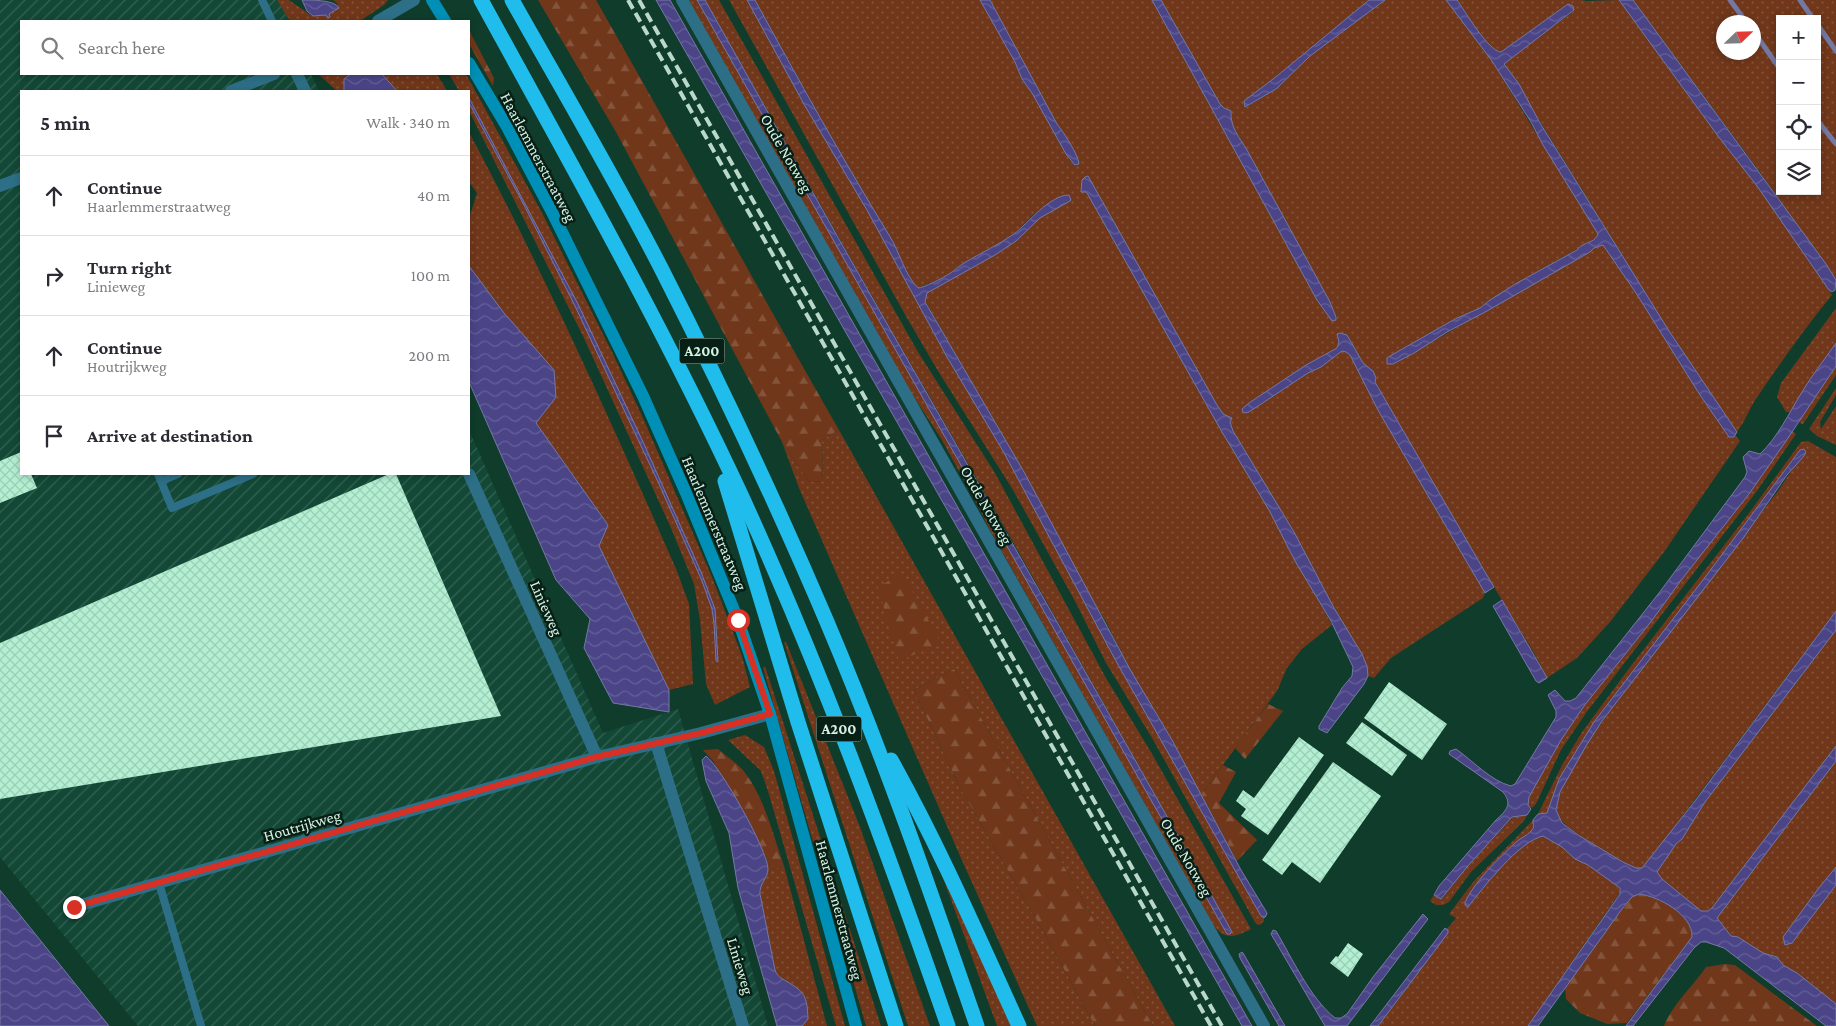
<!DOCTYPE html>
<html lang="en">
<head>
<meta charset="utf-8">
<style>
  body { margin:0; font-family:"Crimson Pro",serif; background:#f2f2f3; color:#2b2b33 }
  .controls { position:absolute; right:15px; top:15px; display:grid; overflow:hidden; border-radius:0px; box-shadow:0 2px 8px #0003 }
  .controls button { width:45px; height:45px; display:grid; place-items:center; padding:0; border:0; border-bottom:1px solid #e1e1e2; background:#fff; color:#2b2b33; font:25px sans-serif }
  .compass { position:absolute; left:1716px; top:15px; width:45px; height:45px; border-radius:50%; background:#fff; box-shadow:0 2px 8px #0003; rotate:67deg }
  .stop { position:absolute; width:15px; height:15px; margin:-11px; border:4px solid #d93025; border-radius:50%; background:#fff }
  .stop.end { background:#d93025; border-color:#fff; box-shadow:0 1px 5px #0008 }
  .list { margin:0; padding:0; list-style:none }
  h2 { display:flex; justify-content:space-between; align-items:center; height:65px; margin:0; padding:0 20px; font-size:21px }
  h2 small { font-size:16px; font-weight:400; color:#7c7c81 }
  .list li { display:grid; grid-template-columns:32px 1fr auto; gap:15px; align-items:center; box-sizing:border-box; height:80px; padding:0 20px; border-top:1px solid #e1e1e2 }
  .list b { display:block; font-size:19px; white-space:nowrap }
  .list p { margin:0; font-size:16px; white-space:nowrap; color:#7c7c81 }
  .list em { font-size:16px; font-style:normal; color:#7c7c81 }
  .icon { flex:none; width:28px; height:28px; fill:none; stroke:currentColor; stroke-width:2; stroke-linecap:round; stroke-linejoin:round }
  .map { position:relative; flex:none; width:1836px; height:1026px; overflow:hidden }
  .search { position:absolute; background:#fff; box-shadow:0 2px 8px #0003; left:20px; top:20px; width:450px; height:55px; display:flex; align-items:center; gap:12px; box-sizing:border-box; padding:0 18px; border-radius:0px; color:#7c7c81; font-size:19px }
  .panel { position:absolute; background:#fff; box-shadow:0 2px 8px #0003; left:20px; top:90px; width:450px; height:385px; border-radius:0px }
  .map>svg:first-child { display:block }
  .industrial { fill:url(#industrial-furrows) }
  .grass { fill:url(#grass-dots); fill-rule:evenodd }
  .forest { fill:url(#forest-firs) }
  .water { fill:url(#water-waves); stroke:#7479a4 }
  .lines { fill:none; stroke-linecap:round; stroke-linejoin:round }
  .stream { stroke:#7479a4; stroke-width:5 }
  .building { fill:url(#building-cross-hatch) }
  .lane { stroke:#2d6f87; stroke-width:8 }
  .street { stroke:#2d6f87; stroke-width:12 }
  .secondary { stroke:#008fb6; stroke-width:12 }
  .highway { stroke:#20bceb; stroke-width:15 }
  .rail { stroke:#bad9cb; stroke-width:4; stroke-dasharray:10 5; stroke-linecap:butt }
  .route { stroke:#d93025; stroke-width:6 }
  .labels { text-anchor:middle; stroke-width:5; stroke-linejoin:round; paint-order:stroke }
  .shield { fill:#081f16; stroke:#98b3a6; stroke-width:1 }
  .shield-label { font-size:15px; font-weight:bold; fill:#d5f2e4 }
  .street-label { font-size:16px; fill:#d5f2e4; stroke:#081f16 }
</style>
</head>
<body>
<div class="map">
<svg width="1836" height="1026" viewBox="0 0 1836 1026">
  <defs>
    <pattern id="industrial-furrows" width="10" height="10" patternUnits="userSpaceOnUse" patternTransform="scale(1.25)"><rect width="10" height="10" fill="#134836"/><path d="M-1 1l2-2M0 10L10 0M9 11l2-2" fill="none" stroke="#346353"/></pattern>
    <pattern id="grass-dots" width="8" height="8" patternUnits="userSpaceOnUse" patternTransform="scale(1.25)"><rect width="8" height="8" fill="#70371a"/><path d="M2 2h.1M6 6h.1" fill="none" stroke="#84543b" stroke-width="1.8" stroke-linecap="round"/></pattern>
    <pattern id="forest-firs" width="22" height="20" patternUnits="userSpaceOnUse" patternTransform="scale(1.25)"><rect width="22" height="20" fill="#70371a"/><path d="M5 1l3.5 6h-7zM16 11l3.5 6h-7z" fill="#84543b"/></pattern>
    <pattern id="water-waves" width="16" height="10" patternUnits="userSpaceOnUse" patternTransform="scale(1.25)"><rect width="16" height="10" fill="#4b4588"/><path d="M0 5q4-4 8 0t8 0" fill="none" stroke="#646099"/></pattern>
    <pattern id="building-cross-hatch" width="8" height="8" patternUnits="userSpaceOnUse" patternTransform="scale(1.25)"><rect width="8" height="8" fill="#b3efd3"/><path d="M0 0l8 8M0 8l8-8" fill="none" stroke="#9cceb6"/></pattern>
  </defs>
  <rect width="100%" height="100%" fill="#0f3c2b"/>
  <path class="industrial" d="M0,0H280L289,21H21V74H311L319,91H21V474H469V430L603,733L678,709L768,1026H138L0,857Z"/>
  <g class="grass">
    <path d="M277,0H289L312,16L329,14L338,4L333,0H388L384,5L360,21H290Z"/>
    <path d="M688,0H697L724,45L1227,933L1226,921L1008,533L882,314L705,0H719L918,352L995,473L1106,678L1151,752L1251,929C1235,937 1226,941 1213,925L991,532L980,510L942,440L906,385Z"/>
    <path d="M729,0H747L805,106L867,210L947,357L1003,451L1104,638L1241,881L1261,916L1264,918V921L1260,925L1256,924L1152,738L1106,663L1075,601L1013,490L938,371L907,318Z"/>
    <path d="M755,0H980L1015,62L1022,80L1032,93L1070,160L1076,166L1079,164C1078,154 1064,133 1057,124L990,0H1152L1317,300L1332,321L1337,318L1330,302L1247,150C1239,137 1230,127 1231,111L1224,108L1220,104L1161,0H1369L1277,76L1244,101L1246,107L1276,89L1310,56L1385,0H1446L1492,61L1598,234L1597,238L1590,242L1517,283L1490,300L1480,308L1455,319L1390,356L1387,364H1393L1589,252L1594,248L1603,245L1636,293L1700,395L1729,437L1736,436L1740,441L1664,552L1610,622L1577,658L1547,678L1534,653L1494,587L1391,410L1375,381L1371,368L1366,367L1363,363L1347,335L1340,333L1338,334L1339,342L1337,348L1306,365L1249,403V412L1308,373L1321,367L1342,351L1346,352L1350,355L1379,412L1485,593L1483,598L1391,658L1374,678L1368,676L1367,666L1362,654L1334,608L1294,532L1233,431L1230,421L1221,411L1211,395L1088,176L1085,177L1081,192H1086L1087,193L1222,432L1269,510L1332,625L1302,649L1287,668L1277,691L1201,795L1172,740L1131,671L1106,622L1080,579L1024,472L925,301L927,293L932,290L995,255L1016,241L1039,218L1070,201L1047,205L1033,215L1015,233L994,247L962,264L947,276L918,288C904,274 900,252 889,235C842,158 799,79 755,0Z"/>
    <path d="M1457,0H1582L1586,1L1619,0L1718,136L1757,186L1829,290L1832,295C1804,329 1779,365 1754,402C1748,412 1744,423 1737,432L1669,331L1504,63L1574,11L1572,6L1568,4L1501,52C1488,51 1465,11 1457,0Z"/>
    <path d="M1633,0H1836V280L1759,171ZM1780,19H1817V191H1780ZM1724,22H1754V52H1724Z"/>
    <path d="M318,74H351L344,79V91H337Z"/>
    <path d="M382,74H437L447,91H397Z"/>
    <path d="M449,74H466L541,211L612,352L643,418L712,577L742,656L750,687L715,705L706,684L700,620L694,584L671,528L583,336L469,111V91H459Z"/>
    <path d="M469,132C545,275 612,423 677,571L689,604L693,684L669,690L599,546L608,525L536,423L556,397L504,313L469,266V218L477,193L469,182Z"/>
    <path d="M1836,308V343L1814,374L1791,412H1786L1777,397L1781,383Z"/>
    <path d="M1836,366V375L1803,424H1801L1799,420L1800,418Z"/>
    <path d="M1836,388V395L1820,422L1821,429L1836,406V445L1817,436L1809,429Z"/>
    <path d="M839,430L1175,1026H1153L954,669L914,690L959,786L1047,938L1095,1026H1037L964,865L799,488L782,442L809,482L823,481L822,440Z"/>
    <path d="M1792,431L1796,434L1757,491L1586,713L1561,750L1536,804L1532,808L1528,805L1529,797L1561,740L1584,706L1653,619L1682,579L1749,494Z"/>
    <path d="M1808,441L1836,457V611L1654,854L1642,868H1636C1619,860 1561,829 1557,813C1550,781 1640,672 1661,644C1700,593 1739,542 1778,491L1794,467L1800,450L1706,576L1594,722L1559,779L1547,813L1538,814L1562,765L1582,732L1627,671L1749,513L1801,442Z"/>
    <path d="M1836,630V746L1712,908L1707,912L1701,911L1662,879L1657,872L1658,868L1677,843L1682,839L1705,802L1747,747Z"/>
    <path d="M784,642H786L860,827L930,1026H908Z"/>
    <path d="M765,666L881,1026H866L763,668Z"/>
    <path d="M745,735L764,747L774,771L845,1026H836L768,791L761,771L728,740Z"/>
    <path d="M1836,761V867L1818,889L1783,937L1792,943L1836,885V1004L1797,973L1783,965L1777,957L1763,953L1738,937L1731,936L1717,918Z"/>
    <path d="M1527,815L1524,821L1471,872L1449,902L1443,905H1436L1430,901L1434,895L1438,898L1442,899L1467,867L1513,817Z"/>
    <path d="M1533,820V828L1532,831L1517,842L1477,883L1465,902L1468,907C1484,887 1518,841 1543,836L1562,847L1575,859L1588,865L1614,883L1621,891L1528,1026H1378L1448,933L1447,929L1456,918L1449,914L1474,881Z"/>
    <path d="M784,866L827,1026H802L808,1019L804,995L777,975L775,970L760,894L761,884L768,870Z"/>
    <path d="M942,875L1012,1026H997Z"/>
  </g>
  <g class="forest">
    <path d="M538,0H596C678,143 757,287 839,430L822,440L823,481L809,482L782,442L616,132Z"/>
    <path d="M469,30L494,78L493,86L469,44Z"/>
    <path d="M902,573L941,643L899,661L878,587Z"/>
    <path d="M954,669L1153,1026H1095L1047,938L959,786L914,690Z"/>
    <path d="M1268,704L1283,711L1245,759L1235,748Z"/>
    <path d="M718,749C725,755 735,762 742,769C764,795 773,835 784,866L768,870L766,857L720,774L713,761L703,750Z"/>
    <path d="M1223,765L1236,772L1219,803L1257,840L1237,861L1201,795Z"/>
    <path d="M1638,894C1657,896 1693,914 1692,937L1627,1023L1607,1024L1580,1013L1566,999L1565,988L1622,909L1632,897Z"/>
    <path d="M1725,964L1735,965L1817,1026H1664C1671,1006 1694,985 1706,967Z"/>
  </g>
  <g class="water">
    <path d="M302,0C313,0 335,0 339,8L329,14L330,17L328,18L326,15L313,16L307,11Z"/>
    <path d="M656,0H670L1252,1026H1242Z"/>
    <path d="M697,0H705C764,105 822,210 882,315C998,517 1112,719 1226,921L1232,932L1230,934H1227Z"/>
    <path d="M747,0H755C798,79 842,158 889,235C900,252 904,274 918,288C923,288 943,278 949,274C954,271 959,266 964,263C981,253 998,245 1014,234C1028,223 1050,195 1069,195L1071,200L1070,201L1040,218L1016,241L995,255L927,293L925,302L1024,472L1131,671L1172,740L1241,870L1267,913L1266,916L1264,918L1261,916L1117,663L1003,451L947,357L867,210L805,106Z"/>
    <path d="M980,0H990L1057,124C1064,133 1078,154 1079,164L1075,165L1066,154L1032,93L1022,79L1015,62Z"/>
    <path d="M1152,0H1161L1220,104L1224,108L1231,111C1230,127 1239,137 1247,150L1330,302L1336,317V320L1332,321L1317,300Z"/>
    <path d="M1369,0H1385L1310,56L1276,89L1245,107L1244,101L1277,76Z"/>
    <path d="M1446,0H1457C1465,11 1488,51 1501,52L1568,4L1573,6L1574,10L1504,64L1519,84L1540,123L1669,331L1737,432L1734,437H1729L1700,395L1636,293L1603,245L1594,248L1590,252L1487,311L1447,332L1414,353L1393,364H1387V358L1390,356L1455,319L1480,308L1490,300L1517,283L1577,250C1579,248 1580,246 1583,245C1589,241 1595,242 1598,234L1543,145L1531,122L1492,61Z"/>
    <path d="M1619,0H1633L1826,264L1836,280L1835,290L1832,292L1829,290L1757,186L1718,136Z"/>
    <path d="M351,74H382L397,91H344V79Z"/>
    <path d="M469,98L578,304L644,444L701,572L715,609L718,662L716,661L714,623L712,609L702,581L659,484L574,304L524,205L469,103Z"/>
    <path d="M1088,176L1217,405L1223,414L1232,418L1230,422L1233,431L1294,532L1334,608L1362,654L1367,666L1368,676L1364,684L1327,733L1319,729V726L1342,688L1352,676L1353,667L1331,621L1295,561L1269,510L1222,432L1087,193L1086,192H1081L1082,180L1085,177Z"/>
    <path d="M469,266L504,313L554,370L556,397L536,423L608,525L599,546L669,690V712L613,703L584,648L590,619L556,580L469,382Z"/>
    <path d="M1340,333L1347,335L1363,363L1373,371L1376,378L1375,382L1485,572L1494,587L1485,593L1379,412L1350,355L1346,352L1342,351L1321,367L1308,373L1249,412L1245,413L1243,412L1242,409L1249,403L1306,365L1337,348L1339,342L1337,334Z"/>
    <path d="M1836,343V366L1786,441L1749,494L1682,579L1653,619L1584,706L1561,740L1529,797L1528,805L1531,809L1527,815L1512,817L1467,867L1441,899L1434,895L1439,886L1496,820C1506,811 1513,804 1503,792L1449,754L1450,751L1456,749C1473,761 1491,781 1511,786L1515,784L1556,717V711L1548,695L1555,690L1565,701H1570L1576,698L1659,593L1745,477L1747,472L1743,457L1749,451L1760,454C1778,437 1789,413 1802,392C1812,375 1825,359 1836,343Z"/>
    <path d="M1804,449L1806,452L1804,456L1787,475L1744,537L1602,721L1586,746L1560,792L1556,810L1562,823L1578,835L1623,862L1636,868H1642L1695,801L1836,611V630L1705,802L1682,839L1676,844L1657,872L1662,879L1701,911H1708L1712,908L1836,746V761L1717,918L1731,936L1738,937L1763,953L1777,957L1783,965L1797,973L1836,1004V1026H1826L1724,948L1706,942H1701L1694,948L1633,1026H1626L1692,937C1693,914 1657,896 1639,894L1632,897L1622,909L1538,1026H1528L1620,894V888L1588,865L1575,859L1562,847L1543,836C1519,841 1483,888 1468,907L1465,905V902C1476,880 1497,860 1515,843C1520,838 1527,836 1531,831C1535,828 1533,824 1533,820L1538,814L1547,813L1559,779L1594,722L1706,576L1800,450Z"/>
    <path d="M1502,600L1546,676L1547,678L1539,683L1536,681L1493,606Z"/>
    <path d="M706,756C721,767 768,851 768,869C768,878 759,884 760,894L775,970C777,976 781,978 786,981C805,992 807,996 808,1019L802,1026H777L738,888L729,833L706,781L702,760Z"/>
    <path d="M1836,867V885L1792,943L1785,945L1783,937L1818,889Z"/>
    <path d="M0,890L109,1026H0Z"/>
    <path d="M1423,914L1428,919L1347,1026H1325L1271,934L1273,930L1276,931C1292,958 1310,998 1335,1018H1341L1347,1014L1373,977Z"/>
    <path d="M1445,928L1448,930V933L1378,1026H1370Z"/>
    <path d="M1242,952L1243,953L1285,1026H1279L1240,958L1239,954Z"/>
  </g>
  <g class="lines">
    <g class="stream">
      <path d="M1730,0L1746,22"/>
      <path d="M1800,0L1813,19"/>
      <path d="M1817,24L1836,51"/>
      <path d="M1754,32L1780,69"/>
      <path d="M1817,120L1836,144"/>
    </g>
  </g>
  <g class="building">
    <path d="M21,452V474H31L37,488L0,503V461Z"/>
    <path d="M389,474H396L501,716L0,799V643Z"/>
    <path d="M1389,682L1447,724L1422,760L1364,718Z"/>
    <path d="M1362,722L1407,755L1392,776L1346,743Z"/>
    <path d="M1299,737L1324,755L1268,835L1241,816L1246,809L1236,801L1243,790L1254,798Z"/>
    <path d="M1333,762L1381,796L1320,883L1292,862L1282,875L1262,860Z"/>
    <path d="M1348,943L1363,954L1348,977L1330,963L1336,956L1338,957Z"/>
  </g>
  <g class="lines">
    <g class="lane">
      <path d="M262,0L272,21"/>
      <path d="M158,474L172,508L253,474"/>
      <path d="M161,481L178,474"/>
      <path d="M159,883L201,1026"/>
    </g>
    <g class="street">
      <path d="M682,0L1264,1026"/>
      <path d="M378,21L414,0"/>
      <path d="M297,74L305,91"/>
      <path d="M231,91L274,74"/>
      <path d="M0,186L21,178"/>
      <path d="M469,474L597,757"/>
      <path d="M656,743L743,1026"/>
      <path d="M74,907L597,757L701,733L770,714"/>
    </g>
    <g class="secondary">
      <path d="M432,0L445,21"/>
      <path d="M469,63L507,127L554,216L643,396L686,493L738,620L770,714L856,1026"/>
    </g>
    <g class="highway">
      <path d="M481,0C571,164 663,327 742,497C821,669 886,847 948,1026"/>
      <path d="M512,0C562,89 614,177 661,268C720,384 776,502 827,622C883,754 930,890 977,1026"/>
      <path d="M725,481L798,722L896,1026"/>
      <path d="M891,760C939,846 978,936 1019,1026"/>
    </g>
    <g class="rail">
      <path d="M628,0L1211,1026"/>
      <path d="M639,0L1222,1026"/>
    </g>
  </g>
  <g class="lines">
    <path class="route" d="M74,907L596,757L701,733L770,714L738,620"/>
  </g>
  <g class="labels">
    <g class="shield">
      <rect x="679.5" y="338.5" width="45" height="25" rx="4"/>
      <rect x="816.5" y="716.5" width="45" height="25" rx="4"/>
    </g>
    <g class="shield-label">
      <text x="702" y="356">A200</text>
      <text x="839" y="734">A200</text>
    </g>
    <g class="street-label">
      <text transform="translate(787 153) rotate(60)" y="6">Oude Notweg</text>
      <text transform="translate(539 157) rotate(62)" y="6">Haarlemmerstraatweg</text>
      <text transform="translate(987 505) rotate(60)" y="6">Oude Notweg</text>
      <text transform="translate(715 523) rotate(67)" y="6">Haarlemmerstraatweg</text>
      <text transform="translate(547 608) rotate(66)" y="6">Linieweg</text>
      <text transform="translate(302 825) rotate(-16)" y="6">Houtrijkweg</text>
      <text transform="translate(1187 857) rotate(60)" y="6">Oude Notweg</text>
      <text transform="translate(840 910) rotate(75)" y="6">Haarlemmerstraatweg</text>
      <text transform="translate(741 966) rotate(73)" y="6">Linieweg</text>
    </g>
  </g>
</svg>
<div class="controls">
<button>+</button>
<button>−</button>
<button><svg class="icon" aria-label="locate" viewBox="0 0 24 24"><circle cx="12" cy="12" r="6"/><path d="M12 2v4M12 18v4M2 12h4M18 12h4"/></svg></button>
<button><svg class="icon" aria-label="layers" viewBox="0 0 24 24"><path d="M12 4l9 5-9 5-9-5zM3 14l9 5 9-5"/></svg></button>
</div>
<svg class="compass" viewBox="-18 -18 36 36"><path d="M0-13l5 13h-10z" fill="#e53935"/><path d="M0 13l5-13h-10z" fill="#7c7c81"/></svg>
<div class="stop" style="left:738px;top:620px"></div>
<div class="stop end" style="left:74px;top:907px"></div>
<div class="search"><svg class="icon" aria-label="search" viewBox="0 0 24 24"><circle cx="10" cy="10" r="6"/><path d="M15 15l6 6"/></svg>Search here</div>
<section class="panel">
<h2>5 min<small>Walk · 340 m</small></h2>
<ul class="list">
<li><svg class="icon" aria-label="ahead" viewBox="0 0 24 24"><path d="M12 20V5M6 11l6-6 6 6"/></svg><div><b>Continue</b><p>Haarlemmerstraatweg</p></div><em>40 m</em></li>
<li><svg class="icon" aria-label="right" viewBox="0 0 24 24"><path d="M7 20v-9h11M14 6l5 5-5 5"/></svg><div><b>Turn right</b><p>Linieweg</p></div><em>100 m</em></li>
<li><svg class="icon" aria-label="ahead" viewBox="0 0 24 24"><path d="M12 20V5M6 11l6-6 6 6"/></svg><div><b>Continue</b><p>Houtrijkweg</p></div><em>200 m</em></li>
<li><svg class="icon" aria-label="arrive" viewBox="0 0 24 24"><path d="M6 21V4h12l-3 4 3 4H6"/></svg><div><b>Arrive at destination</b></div></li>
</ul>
</section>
</div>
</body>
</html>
